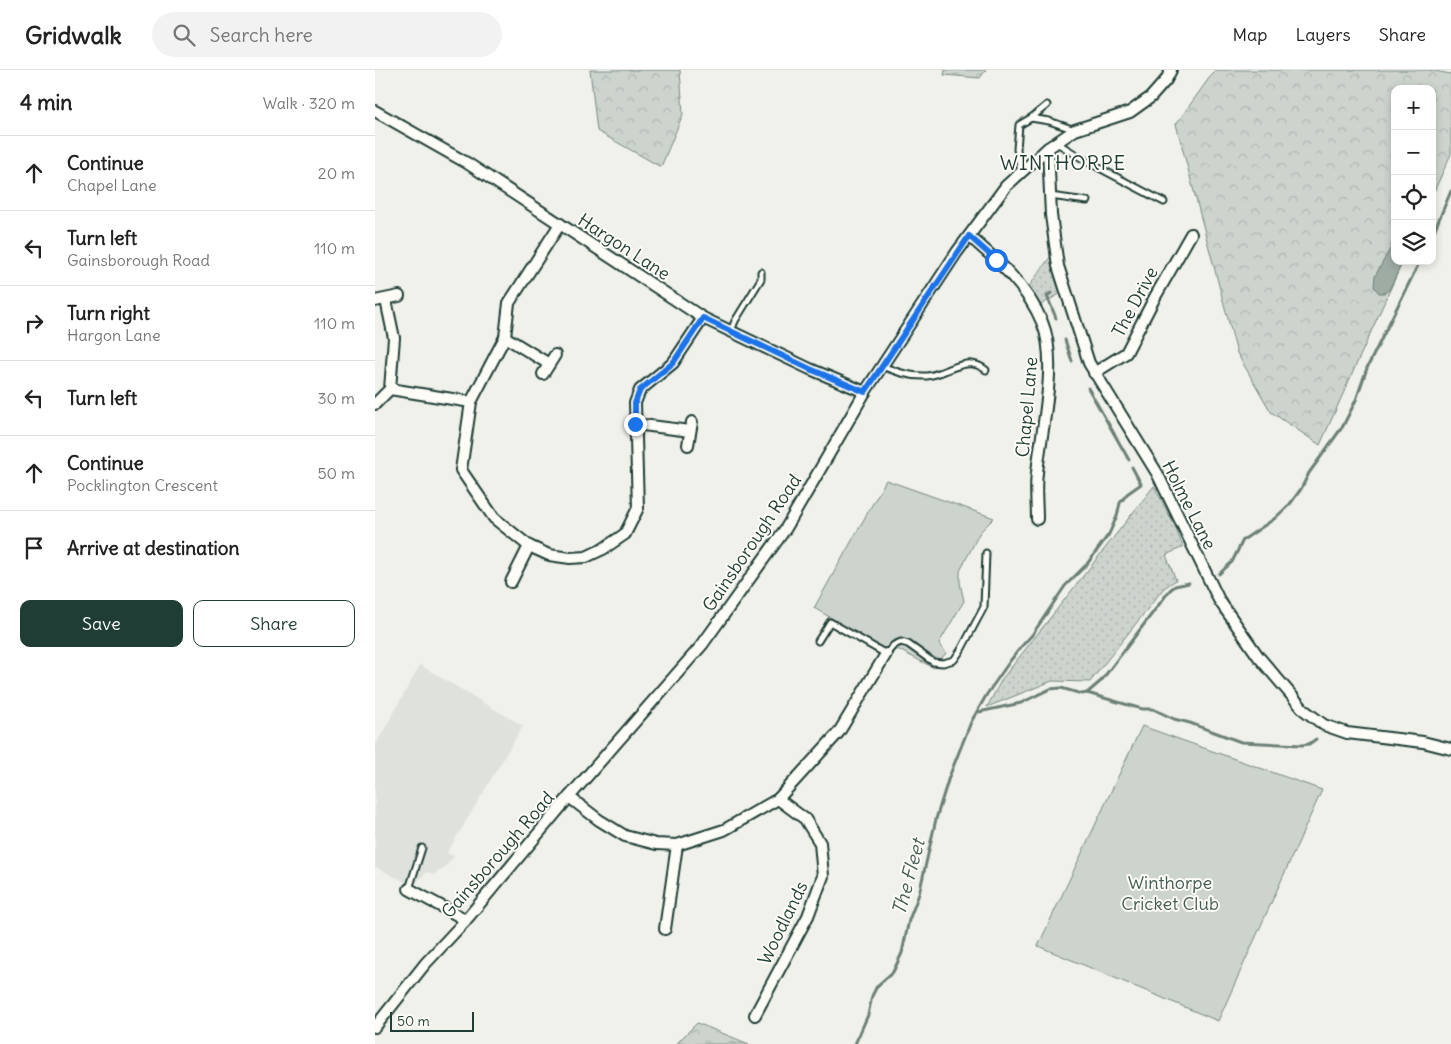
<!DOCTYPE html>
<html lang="en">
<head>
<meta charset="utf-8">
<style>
  body { margin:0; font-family:Delius,sans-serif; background:#f2f2f2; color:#222 }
  .controls { position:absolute; right:15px; top:15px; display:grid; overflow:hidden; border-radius:10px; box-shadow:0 2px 8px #0003 }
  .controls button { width:45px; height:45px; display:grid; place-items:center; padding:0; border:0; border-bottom:1px solid #e0e0e0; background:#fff; color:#222; font:25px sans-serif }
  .scale { position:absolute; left:15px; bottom:12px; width:84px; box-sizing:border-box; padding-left:5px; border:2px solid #1f3d34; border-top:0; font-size:14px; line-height:18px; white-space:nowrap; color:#1f3d34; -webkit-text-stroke:4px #fdfcf7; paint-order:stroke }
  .stop { position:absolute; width:15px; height:15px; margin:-11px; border:4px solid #1a73e8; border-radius:50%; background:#fff }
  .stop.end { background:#1a73e8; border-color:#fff; box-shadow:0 1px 5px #0008 }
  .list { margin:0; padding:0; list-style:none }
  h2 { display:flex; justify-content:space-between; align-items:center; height:65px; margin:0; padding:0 20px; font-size:21px }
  h2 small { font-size:16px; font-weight:400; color:#767676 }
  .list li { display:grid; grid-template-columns:32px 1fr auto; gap:15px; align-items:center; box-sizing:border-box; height:75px; padding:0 20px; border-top:1px solid #e0e0e0 }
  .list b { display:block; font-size:19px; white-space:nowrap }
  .list p { margin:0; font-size:16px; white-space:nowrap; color:#767676 }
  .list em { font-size:16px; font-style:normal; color:#767676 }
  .actions { display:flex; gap:10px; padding:15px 20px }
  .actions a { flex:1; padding:11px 0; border:1px solid #1f3d34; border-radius:10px; text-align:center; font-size:18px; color:#1f3d34 }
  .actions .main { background:#1f3d34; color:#fff }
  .icon { flex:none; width:28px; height:28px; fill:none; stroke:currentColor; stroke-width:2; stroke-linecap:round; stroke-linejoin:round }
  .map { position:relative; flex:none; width:1076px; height:974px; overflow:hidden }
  header { display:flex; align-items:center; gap:30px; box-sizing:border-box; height:70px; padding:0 25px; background:#fff; border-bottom:1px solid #e0e0e0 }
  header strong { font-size:24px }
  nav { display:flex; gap:28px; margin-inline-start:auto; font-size:18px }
  .search { width:350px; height:45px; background:#f2f2f2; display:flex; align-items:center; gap:12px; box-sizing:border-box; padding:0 18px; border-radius:28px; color:#767676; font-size:19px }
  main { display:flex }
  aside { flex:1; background:#fff }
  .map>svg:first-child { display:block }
  .built { fill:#dfe2dc }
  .grass { fill:url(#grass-dots); stroke:#768880 }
  .forest { fill:url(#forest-crowns); stroke:#768880 }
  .park { fill:#cdd3cd; stroke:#768880 }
  .water { fill:#9faca4; stroke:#6c8077 }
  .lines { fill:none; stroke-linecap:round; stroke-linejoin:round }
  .stream { stroke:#6c8077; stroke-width:3 }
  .lane-casing { stroke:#1f3d34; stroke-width:9 }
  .street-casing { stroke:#1f3d34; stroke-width:14 }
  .lane { stroke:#fdfcf7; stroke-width:5 }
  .street { stroke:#fdfcf7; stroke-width:10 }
  .route { stroke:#1a73e8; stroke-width:6 }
  .labels { text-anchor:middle; stroke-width:4; stroke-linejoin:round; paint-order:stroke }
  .street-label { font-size:18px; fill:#1f3d34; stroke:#fdfcf7 }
  .park-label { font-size:18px; fill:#425b53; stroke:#fdfcf7 }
  .water-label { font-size:19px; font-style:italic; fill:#455e56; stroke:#fdfcf7 }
  .quarter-label { font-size:20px; letter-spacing:1px; fill:#1f3d34; stroke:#fdfcf7 }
</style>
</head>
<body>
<header>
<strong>Gridwalk</strong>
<div class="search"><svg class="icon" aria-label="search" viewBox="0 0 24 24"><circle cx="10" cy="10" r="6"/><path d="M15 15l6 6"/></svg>Search here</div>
<nav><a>Map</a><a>Layers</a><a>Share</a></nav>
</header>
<main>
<aside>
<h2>4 min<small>Walk · 320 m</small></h2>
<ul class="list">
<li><svg class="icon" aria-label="ahead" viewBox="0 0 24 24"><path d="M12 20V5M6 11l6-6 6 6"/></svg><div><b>Continue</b><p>Chapel Lane</p></div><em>20 m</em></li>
<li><svg class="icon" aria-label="left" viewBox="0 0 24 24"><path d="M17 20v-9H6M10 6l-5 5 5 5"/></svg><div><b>Turn left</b><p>Gainsborough Road</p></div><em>110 m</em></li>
<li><svg class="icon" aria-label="right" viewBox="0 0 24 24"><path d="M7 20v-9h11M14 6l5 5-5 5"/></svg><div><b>Turn right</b><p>Hargon Lane</p></div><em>110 m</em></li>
<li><svg class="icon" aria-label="left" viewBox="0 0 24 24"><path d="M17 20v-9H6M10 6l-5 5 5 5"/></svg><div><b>Turn left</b></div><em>30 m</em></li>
<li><svg class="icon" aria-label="ahead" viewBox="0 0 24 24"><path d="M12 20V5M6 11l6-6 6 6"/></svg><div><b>Continue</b><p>Pocklington Crescent</p></div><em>50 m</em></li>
<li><svg class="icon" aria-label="arrive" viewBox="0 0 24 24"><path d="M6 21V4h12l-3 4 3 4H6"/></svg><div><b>Arrive at destination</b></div></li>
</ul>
<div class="actions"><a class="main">Save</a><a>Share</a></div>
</aside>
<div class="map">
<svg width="1076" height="974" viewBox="0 0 1076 974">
  <defs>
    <pattern id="grass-dots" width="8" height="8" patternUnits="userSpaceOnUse" patternTransform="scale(1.25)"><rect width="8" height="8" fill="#cdd3cd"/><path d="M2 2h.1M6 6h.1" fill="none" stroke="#b0b6b1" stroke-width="1.8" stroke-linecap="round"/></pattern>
    <pattern id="forest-crowns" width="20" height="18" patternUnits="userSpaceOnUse" patternTransform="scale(1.25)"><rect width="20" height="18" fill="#cdd3cd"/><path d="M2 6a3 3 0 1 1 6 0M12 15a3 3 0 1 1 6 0" fill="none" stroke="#b0b6b1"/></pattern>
  </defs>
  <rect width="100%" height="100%" fill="#f0f1eb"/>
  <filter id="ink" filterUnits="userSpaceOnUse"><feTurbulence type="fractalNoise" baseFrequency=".02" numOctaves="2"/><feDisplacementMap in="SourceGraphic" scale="10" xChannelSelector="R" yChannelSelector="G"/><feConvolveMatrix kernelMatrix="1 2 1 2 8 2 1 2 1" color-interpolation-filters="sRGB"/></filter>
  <g filter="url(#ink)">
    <path class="built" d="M45,595L148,656L72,783L79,786L67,801L64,800L59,805L52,802L38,816L0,797V676Z"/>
    <g class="grass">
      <path d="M680,180L690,221L660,238L650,222Z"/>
      <path d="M779,416L800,456L808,477L791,485L801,510L789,518L715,612L677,611L612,637L627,609Z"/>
    </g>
    <g class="forest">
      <path d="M215,0H305L308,44L286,97L222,61Z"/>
      <path d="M570,0H611L605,8L569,5Z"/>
      <path d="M840,0H1054L1076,4V84L1057,126V19H1020V191H1028L945,375L896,342L862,283L801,54Z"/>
      <path d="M322,953L374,974H301Z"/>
    </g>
    <g class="park">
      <path d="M511,410L619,448L605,462L585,501V513L589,531L564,573L571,583L559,598L522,579L518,584L439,538Z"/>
      <path d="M767,656L947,720L843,951L663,876Z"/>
    </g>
    <path class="water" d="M1020,170V191H1028L1014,220L1009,223H1004L999,217L1000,206Z"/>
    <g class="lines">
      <g class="stream">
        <path d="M1057,166L1076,121"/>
        <path d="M676,223L672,226L681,248"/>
        <path d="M690,270L697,291"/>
        <path d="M713,318L754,390"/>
        <path d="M844,504L857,492L868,470L899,449L915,434L926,419L934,403L968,356L981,330L992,298L1045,191"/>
        <path d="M712,623L767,639H778L799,649L815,653L866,672L927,675L934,674L941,669"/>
        <path d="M604,642L646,633L675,619L686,618L707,624L712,623L726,611L795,520L800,516L814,513"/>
        <path d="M480,974L493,945L497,926L502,916L518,902L527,883L534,850L544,824L561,749L574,707L596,652L612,624L635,591L646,577L657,565L690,516L712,494L734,464L742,446L745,433L752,424L766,414L757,397"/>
      </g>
      <defs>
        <g id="lane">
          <path d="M656,48L672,35"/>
          <path d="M682,73L713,92L789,132"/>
          <path d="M646,102L642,79L644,55L656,48L674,51L700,60"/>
          <path d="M675,126L712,131"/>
          <path d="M356,261L360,251L386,209V202"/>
          <path d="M507,296C522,302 536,307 552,306C573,304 590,284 611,300"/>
          <path d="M443,571L455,552L511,584L519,575L526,572L533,574L558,592L568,593L579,590L586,580L609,537L611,483"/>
          <path d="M34,819L47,778"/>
        </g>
        <g id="street">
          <path d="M0,41L92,93L328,248L435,299L490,322"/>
          <path d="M673,78L676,145L683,196L714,293L782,403L844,530L883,586L929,640L949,655L972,663L1048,672L1076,679"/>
          <path d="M185,154L134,233L130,267L96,332L86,400L119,448L154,476L174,485L195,488L211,487L228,479L250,464L263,438L260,333L265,320L298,293L328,248"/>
          <path d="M594,166C623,191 652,216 667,252C684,292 666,360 662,403C660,418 662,434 662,449"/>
          <path d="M11,230L19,268L15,319"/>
          <path d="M0,231L24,226"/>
          <path d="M130,267L174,294"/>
          <path d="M719,303L751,283L780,227L816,164"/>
          <path d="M168,304L180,285"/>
          <path d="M0,334L15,319L96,332"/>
          <path d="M260,354L315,361"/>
          <path d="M313,375L317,352"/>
          <path d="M136,512L154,476"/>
          <path d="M194,727L224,750L250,766L281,774L302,775L349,760L403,729L464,662L511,584"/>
          <path d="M34,819L84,846L90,851"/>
          <path d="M290,859L302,775"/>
          <path d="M380,945L433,846L448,806L445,773L430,749L403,729"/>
          <path d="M0,957L50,894L90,851L194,727L327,575L411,458L490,322L582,182L631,116L673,78L700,60L755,42L776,27L791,10L796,0"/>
        </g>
      </defs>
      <use href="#lane" class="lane-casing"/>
      <use href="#street" class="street-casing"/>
      <use href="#lane" class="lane"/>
      <use href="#street" class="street"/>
    </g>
  </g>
  <g class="lines" filter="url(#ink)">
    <path class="route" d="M260,354V333L265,320L298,293L328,248L435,299L490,322L594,166L621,190"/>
  </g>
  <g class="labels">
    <g class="street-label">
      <text transform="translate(249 177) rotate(33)" y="6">Hargon Lane</text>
      <text transform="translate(760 232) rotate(-62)" y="6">The Drive</text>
      <text transform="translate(652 337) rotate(-85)" y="6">Chapel Lane</text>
      <text transform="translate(814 435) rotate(63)" y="6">Holme Lane</text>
      <text transform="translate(377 473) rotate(-56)" y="6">Gainsborough Road</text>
      <text transform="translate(123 785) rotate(-49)" y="6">Gainsborough Road</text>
      <text transform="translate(408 853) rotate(-64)" y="6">Woodlands</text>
    </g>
    <g class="park-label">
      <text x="795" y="819">Winthorpe<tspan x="795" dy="21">Cricket Club</tspan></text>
    </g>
    <g class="water-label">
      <text transform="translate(533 807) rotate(-75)" y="7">The Fleet</text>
    </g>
    <g class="quarter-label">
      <text x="688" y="100">WINTHORPE</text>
    </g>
  </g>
</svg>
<div class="controls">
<button>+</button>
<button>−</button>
<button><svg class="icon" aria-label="locate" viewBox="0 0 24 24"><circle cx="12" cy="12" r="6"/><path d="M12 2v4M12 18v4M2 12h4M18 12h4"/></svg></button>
<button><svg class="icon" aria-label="layers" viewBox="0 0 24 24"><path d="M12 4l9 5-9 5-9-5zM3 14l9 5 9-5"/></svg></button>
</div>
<div class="scale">50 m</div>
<div class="stop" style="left:621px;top:190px"></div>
<div class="stop end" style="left:260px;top:354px"></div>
</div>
</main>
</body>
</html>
